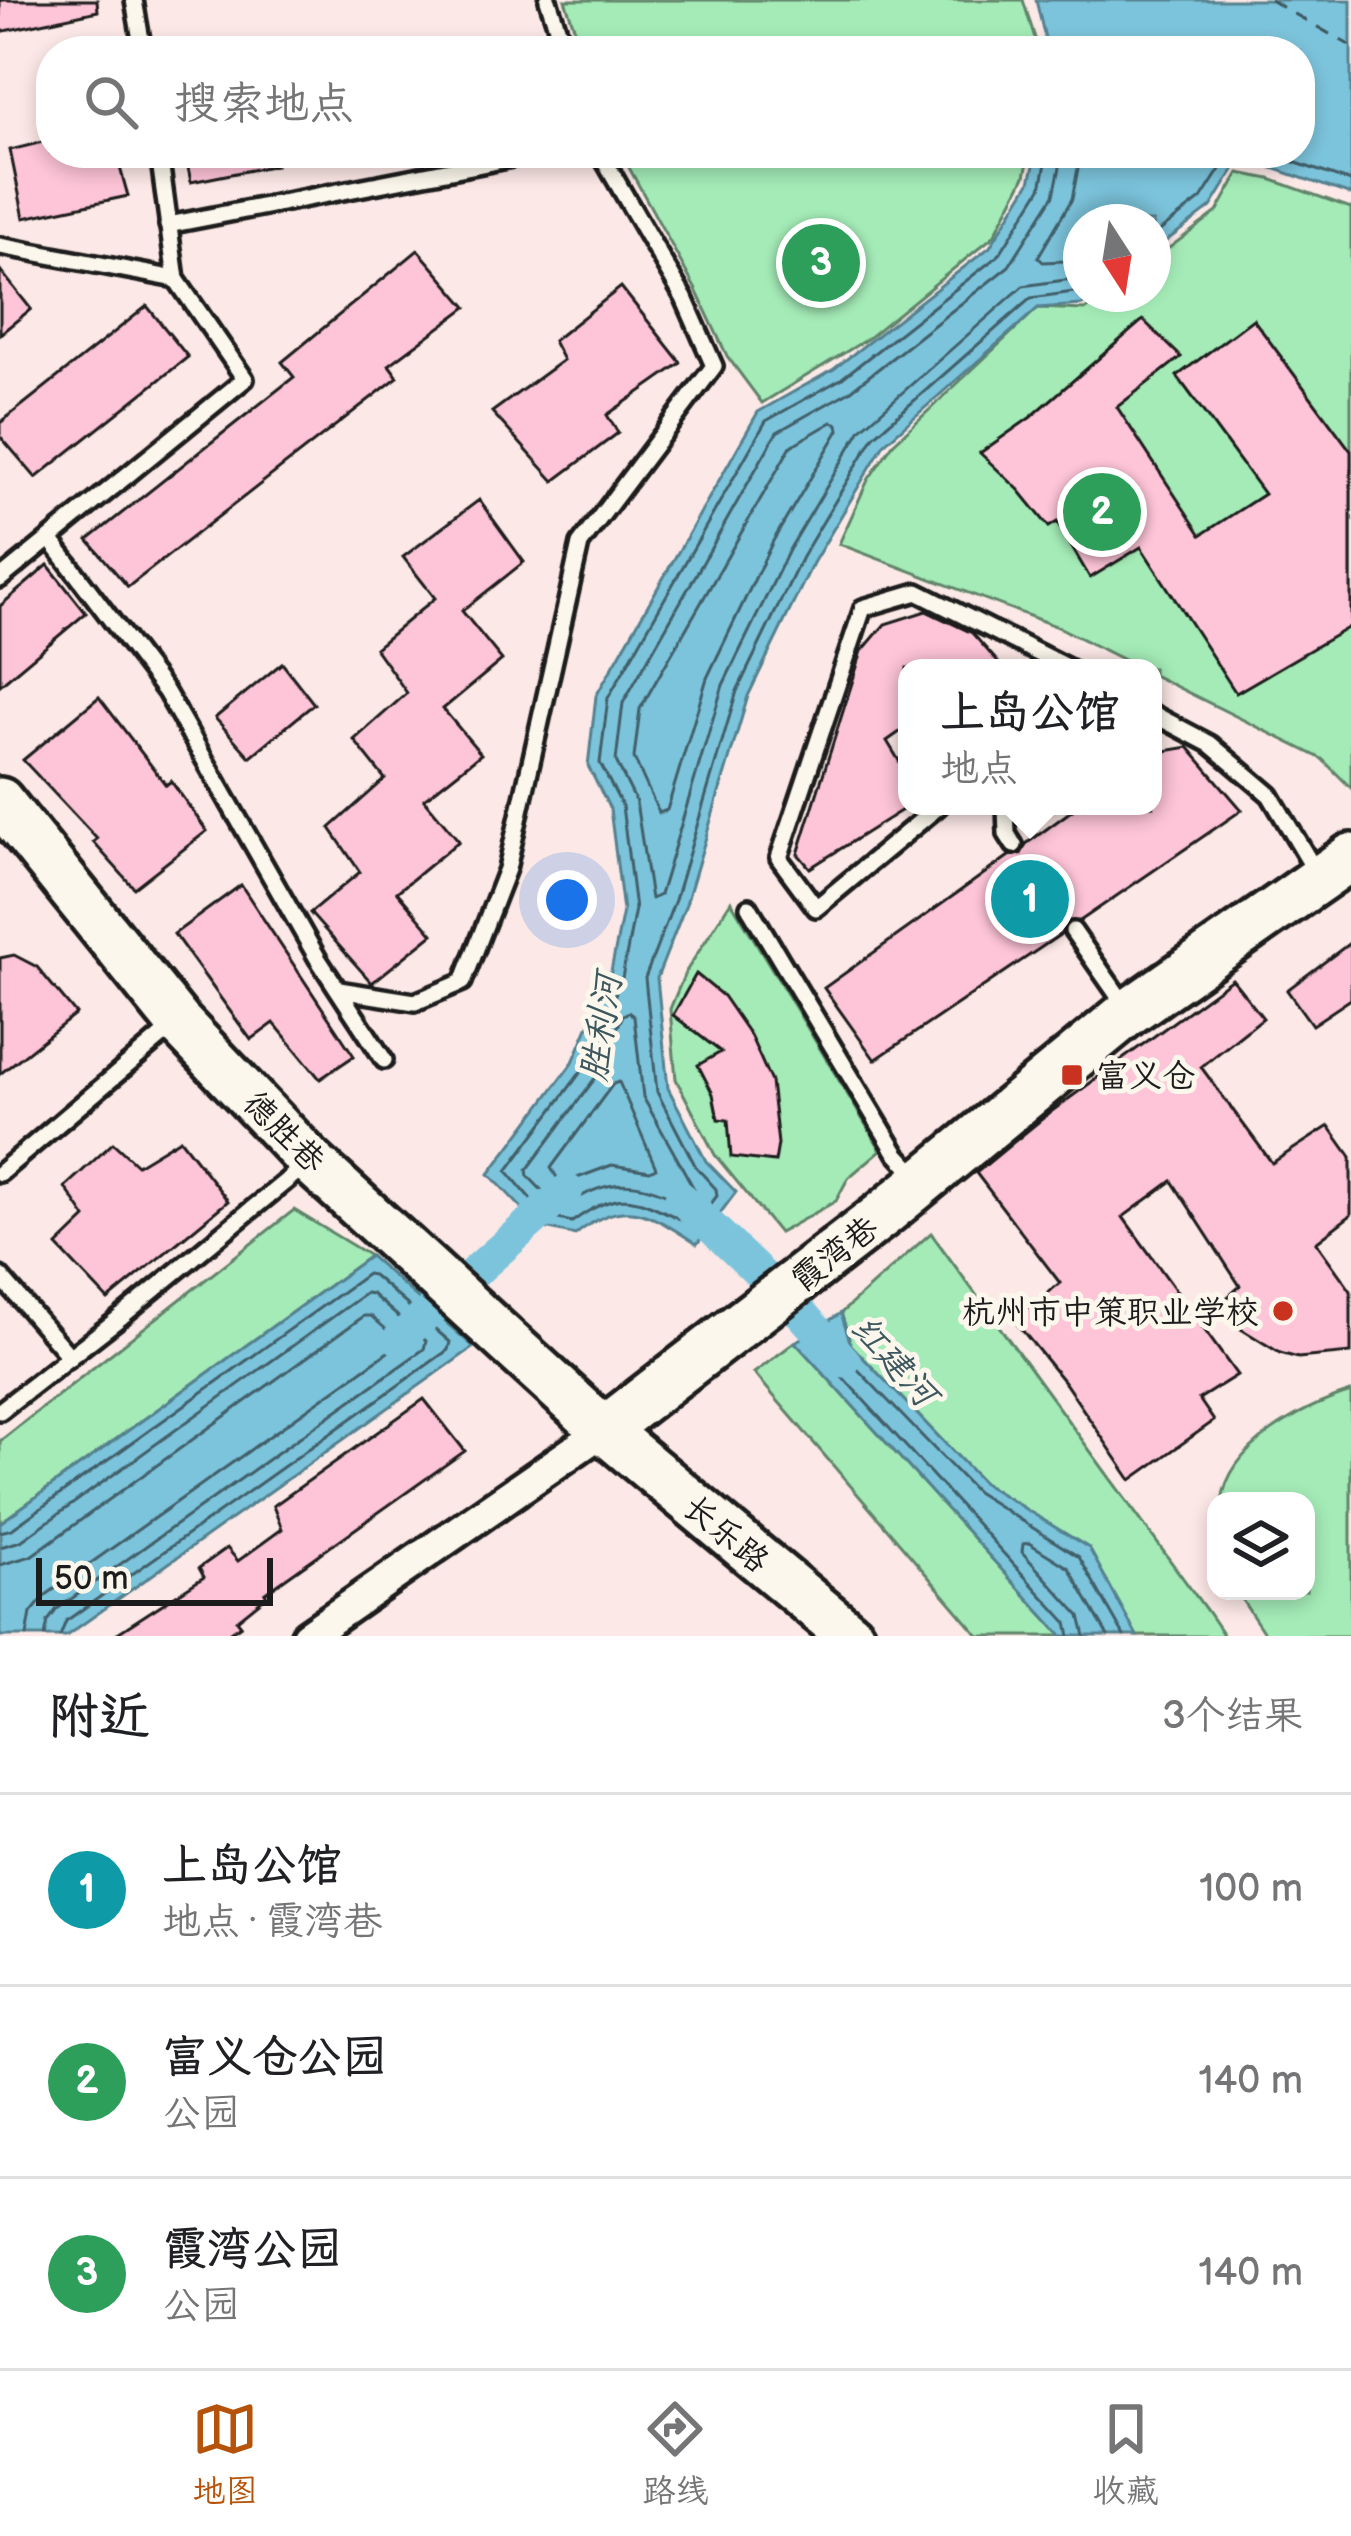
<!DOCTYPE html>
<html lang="zh">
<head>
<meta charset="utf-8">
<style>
  body { margin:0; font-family:"Balsamiq Sans","LXGW WenKai TC",sans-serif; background:#f2f2f2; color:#202124 }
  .controls { position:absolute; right:36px; bottom:36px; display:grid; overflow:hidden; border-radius:24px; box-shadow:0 6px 18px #0003 }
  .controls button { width:108px; height:108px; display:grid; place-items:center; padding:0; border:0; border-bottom:3px solid #e0e0e0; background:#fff; color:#202124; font:60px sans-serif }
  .compass { position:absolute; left:1063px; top:204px; width:108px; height:108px; border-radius:50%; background:#fff; box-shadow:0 6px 18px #0003; rotate:168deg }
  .scale { position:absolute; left:36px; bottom:30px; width:237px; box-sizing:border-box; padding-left:12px; border:6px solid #1c1c1c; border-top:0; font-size:33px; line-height:42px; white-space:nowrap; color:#1c1c1c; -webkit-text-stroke:9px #fbf7ec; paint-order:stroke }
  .you { position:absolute; left:567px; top:900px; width:42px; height:42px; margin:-30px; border:9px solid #fff; border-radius:50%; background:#1a73e8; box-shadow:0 0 0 18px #1a73e833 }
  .badge { display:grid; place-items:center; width:78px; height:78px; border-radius:50%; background:#b45309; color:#fff; font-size:39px; font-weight:700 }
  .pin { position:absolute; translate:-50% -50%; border:6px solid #fff; box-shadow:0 3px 12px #0006 }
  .popup { position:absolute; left:898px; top:659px; width:264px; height:156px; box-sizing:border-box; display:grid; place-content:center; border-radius:24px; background:#fff; filter:drop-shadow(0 3px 9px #0005); font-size:39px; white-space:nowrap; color:#757577 }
  .popup b { font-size:45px; color:#202124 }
  .popup::after { content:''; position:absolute; left:50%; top:100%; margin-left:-24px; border:24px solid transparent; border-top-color:#fff }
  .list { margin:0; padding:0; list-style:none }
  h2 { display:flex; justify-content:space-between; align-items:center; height:156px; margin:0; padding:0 48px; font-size:51px }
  h2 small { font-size:39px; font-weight:400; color:#757577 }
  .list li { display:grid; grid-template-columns:78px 1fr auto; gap:36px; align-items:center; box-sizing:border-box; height:192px; padding:0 48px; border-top:3px solid #e0e0e0 }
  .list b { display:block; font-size:45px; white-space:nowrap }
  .list p { margin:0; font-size:39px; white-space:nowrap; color:#757577 }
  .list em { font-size:39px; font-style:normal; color:#757577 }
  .icon { flex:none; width:66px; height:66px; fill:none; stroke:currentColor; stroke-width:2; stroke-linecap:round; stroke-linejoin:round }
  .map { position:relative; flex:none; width:1351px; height:1636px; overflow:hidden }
  .search { position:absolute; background:#fff; box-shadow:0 6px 18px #0003; left:36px; right:36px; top:36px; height:132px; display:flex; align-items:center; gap:30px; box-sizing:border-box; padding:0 42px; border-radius:48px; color:#757577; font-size:45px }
  .sheet { height:732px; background:#fff }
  nav { display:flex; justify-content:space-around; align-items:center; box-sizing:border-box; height:168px; border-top:3px solid #e0e0e0; background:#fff; font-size:33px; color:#757577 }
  nav a { display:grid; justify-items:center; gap:6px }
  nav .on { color:#b45309 }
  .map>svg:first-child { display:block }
  .green { fill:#a4ebb7; stroke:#60846a; stroke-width:3 }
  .water { fill:#7bc4dc; stroke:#55818f; stroke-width:3 }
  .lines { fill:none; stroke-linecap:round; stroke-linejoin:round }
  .shore { stroke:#425f69; stroke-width:3 }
  .canal { stroke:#7bc4dc; stroke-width:33 }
  .ferry { stroke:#3d575f; stroke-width:3; stroke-dasharray:15 12; stroke-linecap:butt }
  .building { fill:#fec4d8; stroke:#1c1c1c; stroke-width:3 }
  .lane-casing { stroke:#1c1c1c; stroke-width:24 }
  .street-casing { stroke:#1c1c1c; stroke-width:39 }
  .secondary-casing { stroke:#1c1c1c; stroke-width:54 }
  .lane { stroke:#fbf7ec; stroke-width:15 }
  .street { stroke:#fbf7ec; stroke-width:30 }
  .secondary { stroke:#fbf7ec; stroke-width:45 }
  .poi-dot { fill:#c8321e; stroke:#fbf7ec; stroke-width:4.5 }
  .labels { text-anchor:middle; stroke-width:10; stroke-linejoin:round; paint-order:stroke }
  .poi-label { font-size:33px; fill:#1c1c1c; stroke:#fbf7ec; text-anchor:start }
  .street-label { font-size:33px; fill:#1c1c1c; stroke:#fbf7ec }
  .water-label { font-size:36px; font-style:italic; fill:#3d575f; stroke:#fbf7ec }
</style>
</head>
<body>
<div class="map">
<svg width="1351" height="1636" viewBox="0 0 1351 1636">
  <rect width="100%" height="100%" fill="#fce8e6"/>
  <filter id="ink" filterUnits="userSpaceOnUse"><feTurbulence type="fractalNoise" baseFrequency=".00833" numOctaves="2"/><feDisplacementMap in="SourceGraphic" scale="24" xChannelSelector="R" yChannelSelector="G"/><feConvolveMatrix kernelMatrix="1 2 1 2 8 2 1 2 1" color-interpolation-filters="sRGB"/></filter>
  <g filter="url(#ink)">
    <g class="green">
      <path d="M565,0H1023L1039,51H582Z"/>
      <path d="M621,153H1030L1025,176L994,236L867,339L762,403L727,356L696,290Z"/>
      <path d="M1239,173L1270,179L1351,208V788L1322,759L1153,675V668H1140L1058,627L839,544L868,480L893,444L1038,308L1085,310L1107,294H1153V260L1217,212Z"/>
      <path d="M731,901L881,1150L848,1178L836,1201L779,1233L715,1155L676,1079L670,1009L685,973Z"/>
      <path d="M294,1210L370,1256L0,1523V1441Z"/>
      <path d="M931,1233L1207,1611L1224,1636H1137L1089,1549L983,1483L851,1345L841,1313Z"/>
      <path d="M795,1342L1062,1636H979L754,1373Z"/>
      <path d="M1351,1392V1636H1266L1236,1591H1306V1501H1222C1229,1445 1303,1407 1351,1392Z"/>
    </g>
    <g class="water">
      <path d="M1036,0H1351V195L1267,166L1237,165L1211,207L1153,251V222H1081V294H1097L1082,305L1038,308L884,444L813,563L748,696L686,904L657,978L668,1088L706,1161L736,1192L697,1244C647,1212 625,1195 575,1235L540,1227L489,1174L573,1062L610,976L623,911L610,809L588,766L596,696L758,412L834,369L990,247L1030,182L1037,153H1300V51H1048Z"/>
      <path d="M370,1256L474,1347L66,1636H0V1523Z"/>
      <path d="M841,1313L851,1345L983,1483L1089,1548L1137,1636H1062L795,1342Z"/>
    </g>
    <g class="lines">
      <g class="shore">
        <path d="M1048,153L1041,188L999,255L841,379L766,421L608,698L600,763L622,806L635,909L622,978L583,1069L507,1171L545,1216L572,1222C625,1183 639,1201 693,1225L717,1196L716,1189L696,1167L657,1092L645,978L675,900L737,691L802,557L874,436L1031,298L1081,291"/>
        <path d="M1063,153L1054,195L1009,266L850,391L777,432L623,703L616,761L636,802L651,899L660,895L723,685L789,550L861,429L1023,286L1072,279L1081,272"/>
        <path d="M1081,153L1072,199L1038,257L1043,262L1065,261L1081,252"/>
        <path d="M1153,236L1201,199L1226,160L1235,154H1271L1351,182"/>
        <path d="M832,422L838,424L839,430L773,541L707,678L667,810L659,813L634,758L640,709L791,446Z"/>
        <path d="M629,1012L634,1017L643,1097L698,1196L687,1205C643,1180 610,1175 568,1205L553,1202L528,1176L527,1170L596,1077L623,1015Z"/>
        <path d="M619,1082L656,1168L650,1171L612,1165L561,1184L551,1168L613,1084Z"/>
        <path d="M0,1532L12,1529L367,1274L373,1275L450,1342L448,1350L66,1621L60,1636"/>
        <path d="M0,1547L21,1541L366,1293L372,1294L426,1341L424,1349L57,1609L48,1621L45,1636"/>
        <path d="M0,1565L31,1556L364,1316H371L397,1339L395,1347L46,1595L31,1613L27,1636"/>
        <path d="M1070,1636L1067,1623L818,1350L819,1341L829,1335L835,1337L842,1353L976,1492L1079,1557L1124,1636"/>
        <path d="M1085,1636L1080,1616L1022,1552L1023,1544L1029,1543L1069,1568L1108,1636"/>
      </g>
      <g class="canal">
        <path d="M681,1198L801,1313L844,1361"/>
        <path d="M399,1339L567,1190"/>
      </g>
      <path class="ferry" d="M1270,0L1351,46"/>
    </g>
    <g class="building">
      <path d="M0,0H97L98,11L0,32Z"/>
      <path d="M51,140V153H116L128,196L24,218L10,150Z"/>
      <path d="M185,153H275L276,165L191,182Z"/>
      <path d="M418,250L467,307L389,365L398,377L128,587L88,540L294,377L282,362Z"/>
      <path d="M0,270L31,309L0,334Z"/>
      <path d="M621,287L681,363L607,415L618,433L554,481L492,412L563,360L553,341Z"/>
      <path d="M147,306L188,357L36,478L0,436V423Z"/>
      <path d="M1253,319L1351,451V626L1236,693L1141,547L1090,578L1057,522L1049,527L1019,490L980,453L1031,417L1143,320L1181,357L1117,407L1201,535L1264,494L1177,376Z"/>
      <path d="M479,500L524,562L462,611L502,660L443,709L481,754L424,799L459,841L397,892L433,934L372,983L310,913L360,872L330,828L385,779L354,740L407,693L375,648L435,598L403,557Z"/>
      <path d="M48,565L86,613L0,685V606Z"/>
      <path d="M926,611L972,633L1003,668H907V727L887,741L907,774V807L810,868L798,854L862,651L885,624Z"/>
      <path d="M282,663L314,704L250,757L215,718Z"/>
      <path d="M99,697L166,785L171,781L207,831L134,888L93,842L97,839L23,760Z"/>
      <path d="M1188,747L1242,810L1080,921H1067L1061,934L875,1060L824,988L1009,856L1021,854L1026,844L1078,806H1153V753Z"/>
      <path d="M241,885L354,1056L320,1079L274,1023L251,1040L174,934Z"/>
      <path d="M1351,942V999L1312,1025L1287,990Z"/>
      <path d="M14,955L37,967L76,1014L0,1074V958Z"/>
      <path d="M696,974L723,996L750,1035L771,1082L778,1144L775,1162L731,1157L728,1120L718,1119L713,1094L698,1065L721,1052L673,1015Z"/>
      <path d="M1232,979L1263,1018L1201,1067L1272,1163L1329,1126L1351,1157V1215L1316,1242L1351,1291V1353L1298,1358L1280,1353L1212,1311L1240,1286L1172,1181L1123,1217L1237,1375L1199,1399L1214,1421L1131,1480L1065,1383L1013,1319L1060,1283L976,1173L1048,1114Z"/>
      <path d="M180,1139L228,1201L108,1300L57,1246L86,1218L65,1187L113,1143L137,1165Z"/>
      <path d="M424,1399L465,1451L265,1593L267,1596L237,1620L241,1625L225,1636H113L204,1577L199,1568L227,1548L238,1561L282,1529L273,1506Z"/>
    </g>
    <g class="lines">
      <defs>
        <g id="lane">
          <path d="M134,0L143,51"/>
          <path d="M548,0L565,51"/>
          <path d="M168,225L538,153"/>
          <path d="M0,246L176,279"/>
          <path d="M50,539L166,692L318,959L384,1060"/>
          <path d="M0,579L245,379L176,279L159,153"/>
          <path d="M1153,714L1210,744L1270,795L1317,874"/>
          <path d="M939,806L816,908L779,858L863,608L917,592L1068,668"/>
          <path d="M1006,806L1007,834L1014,845"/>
          <path d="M749,907L897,1154L920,1179"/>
          <path d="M1073,931L1126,1007"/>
          <path d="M339,990L415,1002L463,982L507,869L580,544L714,366L684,298L600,153"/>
          <path d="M0,1173L176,1024"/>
          <path d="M0,1276L70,1357"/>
          <path d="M0,1411L122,1316L308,1163"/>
        </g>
        <path id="street" d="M307,1636L604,1430"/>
        <g id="secondary">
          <path d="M0,801L178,1022L310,1161L604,1430L851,1636"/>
          <path d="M604,1430L882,1215L1129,1012L1351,857"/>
        </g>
      </defs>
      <use href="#lane" class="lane-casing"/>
      <use href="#street" class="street-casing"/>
      <use href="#secondary" class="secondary-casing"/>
      <use href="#lane" class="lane"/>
      <use href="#street" class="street"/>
      <use href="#secondary" class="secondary"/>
    </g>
  </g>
  <g class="poi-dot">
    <rect x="1060" y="1063" width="24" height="24" rx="6"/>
    <circle cx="1283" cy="1311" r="12"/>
  </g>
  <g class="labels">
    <g class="poi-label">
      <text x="1096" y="1087">富义仓</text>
      <text x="1259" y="1323" text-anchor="end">杭州市中策职业学校</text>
    </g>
    <g class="street-label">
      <text transform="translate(285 1131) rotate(45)" y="12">德胜巷</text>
      <text transform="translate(834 1253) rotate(-38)" y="12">霞湾巷</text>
      <text transform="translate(727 1533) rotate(40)" y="12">长乐路</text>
    </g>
    <g class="water-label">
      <text transform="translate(600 1027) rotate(-82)" y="13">胜利河</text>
      <text transform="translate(895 1360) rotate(48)" y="13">红建河</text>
    </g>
  </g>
</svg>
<div class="controls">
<button><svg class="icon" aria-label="layers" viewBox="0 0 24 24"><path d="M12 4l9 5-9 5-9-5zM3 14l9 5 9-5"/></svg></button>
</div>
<svg class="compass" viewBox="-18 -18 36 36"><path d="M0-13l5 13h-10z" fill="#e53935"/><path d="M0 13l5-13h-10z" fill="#757577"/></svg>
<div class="scale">50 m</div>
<div class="you"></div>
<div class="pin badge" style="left:1030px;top:899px;background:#0f9aa8">1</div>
<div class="popup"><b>上岛公馆</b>地点</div>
<div class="pin badge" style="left:1102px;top:512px;background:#2e9e5b">2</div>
<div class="pin badge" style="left:821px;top:263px;background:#2e9e5b">3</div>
<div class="search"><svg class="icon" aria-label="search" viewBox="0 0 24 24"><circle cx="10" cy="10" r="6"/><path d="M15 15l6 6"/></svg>搜索地点</div>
</div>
<section class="sheet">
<h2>附近<small>3个结果</small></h2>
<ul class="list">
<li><span class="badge" style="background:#0f9aa8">1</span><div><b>上岛公馆</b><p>地点 · 霞湾巷</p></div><em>100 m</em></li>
<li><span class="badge" style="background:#2e9e5b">2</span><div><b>富义仓公园</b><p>公园</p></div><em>140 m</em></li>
<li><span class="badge" style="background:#2e9e5b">3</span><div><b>霞湾公园</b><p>公园</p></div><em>140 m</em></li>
</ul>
</section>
<nav>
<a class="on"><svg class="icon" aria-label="map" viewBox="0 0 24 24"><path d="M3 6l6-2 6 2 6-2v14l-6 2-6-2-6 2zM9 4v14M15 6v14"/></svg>地图</a>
<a><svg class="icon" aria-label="directions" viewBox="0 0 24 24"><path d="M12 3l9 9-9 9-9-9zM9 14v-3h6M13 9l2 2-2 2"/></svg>路线</a>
<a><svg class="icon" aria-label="saved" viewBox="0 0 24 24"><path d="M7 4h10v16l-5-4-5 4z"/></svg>收藏</a>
</nav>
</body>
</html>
